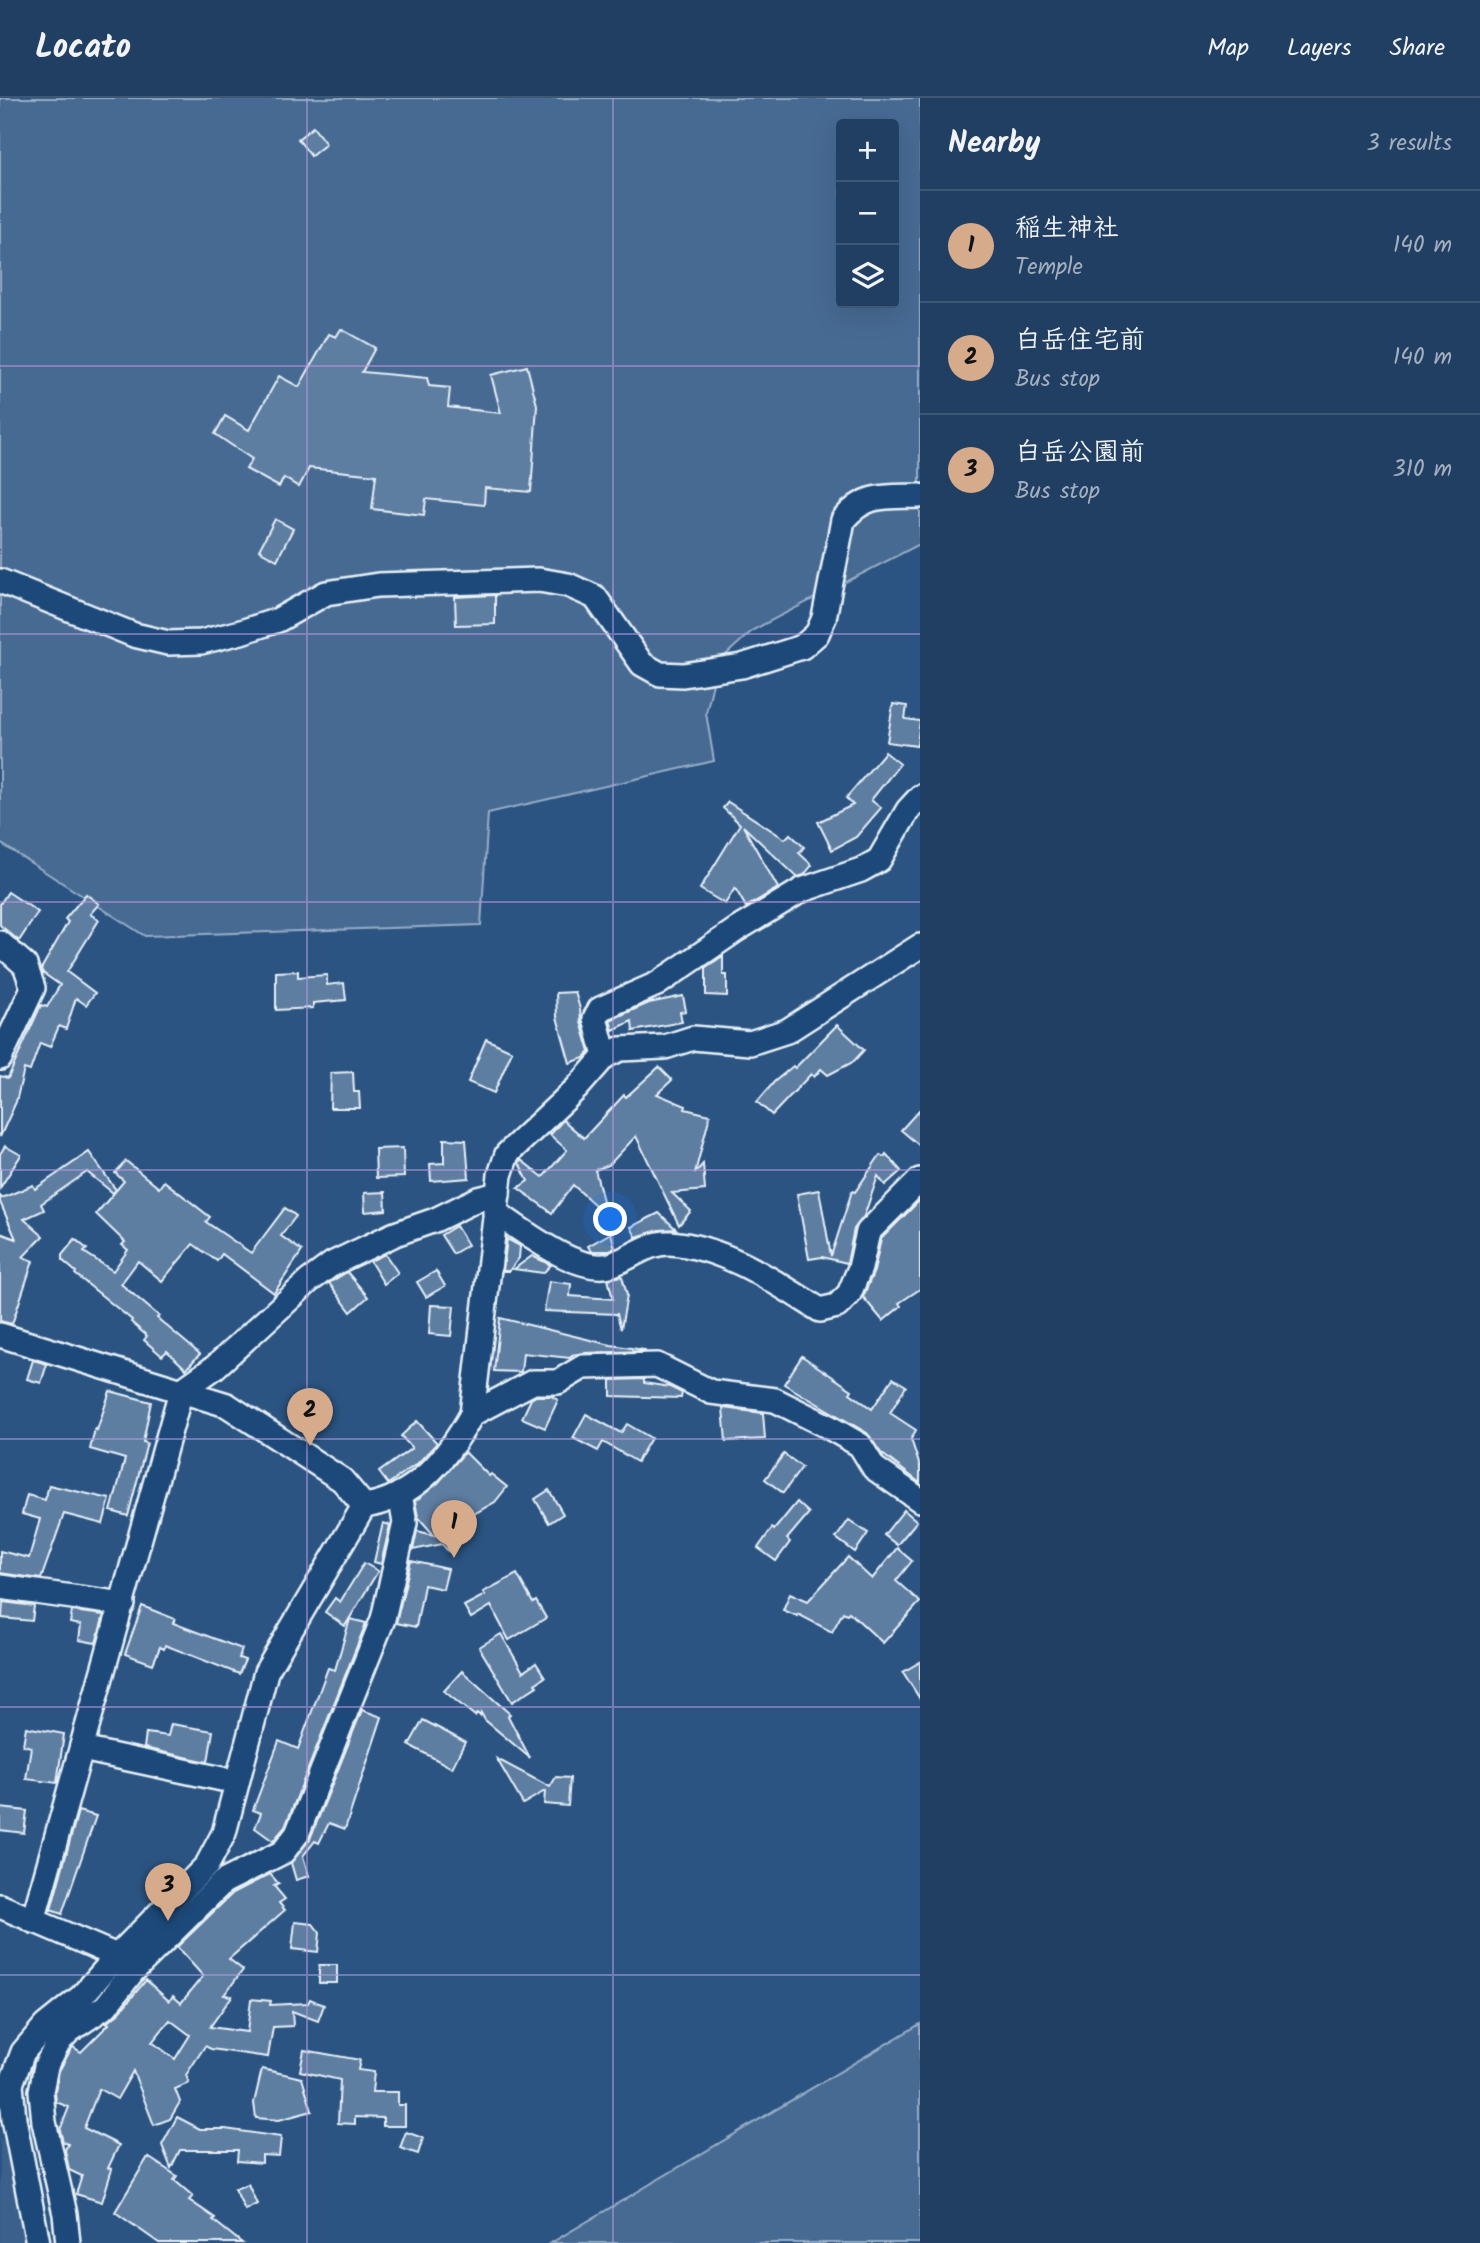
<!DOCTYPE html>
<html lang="en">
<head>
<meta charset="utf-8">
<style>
  body { margin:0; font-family:Kalam,"Klee One",sans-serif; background:#284668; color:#f1f3f6 }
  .controls { position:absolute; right:21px; top:21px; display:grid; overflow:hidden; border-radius:7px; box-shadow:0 7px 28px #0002 }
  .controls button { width:63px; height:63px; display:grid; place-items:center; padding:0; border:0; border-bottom:2px solid #3d5877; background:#203f62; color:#f1f3f6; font:35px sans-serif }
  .you { position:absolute; left:611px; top:1122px; width:24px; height:24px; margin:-18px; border:5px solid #fff; border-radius:50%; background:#1a73e8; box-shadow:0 0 0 10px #1a73e833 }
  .badge { display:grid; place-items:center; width:46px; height:46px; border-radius:50%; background:#d6ab8b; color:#111; font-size:23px; font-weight:700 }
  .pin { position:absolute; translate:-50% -58px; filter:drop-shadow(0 2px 4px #0008) }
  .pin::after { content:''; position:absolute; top:37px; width:24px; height:21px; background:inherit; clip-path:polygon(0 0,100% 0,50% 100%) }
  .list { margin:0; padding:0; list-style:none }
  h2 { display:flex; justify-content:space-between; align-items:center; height:91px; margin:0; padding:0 28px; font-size:30px }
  h2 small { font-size:23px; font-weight:400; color:#a2afbe }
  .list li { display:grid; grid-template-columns:46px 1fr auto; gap:21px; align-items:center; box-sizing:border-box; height:112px; padding:0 28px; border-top:2px solid #3d5877 }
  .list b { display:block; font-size:26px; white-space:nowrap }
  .list p { margin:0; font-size:23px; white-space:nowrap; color:#a2afbe }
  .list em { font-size:23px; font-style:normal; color:#a2afbe }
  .icon { flex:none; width:38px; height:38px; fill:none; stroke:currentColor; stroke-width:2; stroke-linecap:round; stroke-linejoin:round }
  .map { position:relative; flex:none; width:920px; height:2145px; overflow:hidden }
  header { display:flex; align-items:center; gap:42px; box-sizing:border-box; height:98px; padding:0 35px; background:#203f62; border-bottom:2px solid #3d5877 }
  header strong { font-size:33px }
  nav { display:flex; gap:38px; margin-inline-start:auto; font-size:24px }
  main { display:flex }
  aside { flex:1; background:#203f62 }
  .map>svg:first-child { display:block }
  .built { fill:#3a608b }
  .green { fill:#476b93; stroke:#98aec6; stroke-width:2; fill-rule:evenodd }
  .building { fill:#5d7da1; stroke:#e8f1f8; stroke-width:2; fill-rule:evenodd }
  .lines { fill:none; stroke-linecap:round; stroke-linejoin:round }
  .minor-casing { stroke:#e8f1f8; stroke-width:28 }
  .minor { stroke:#1f4a7a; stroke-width:23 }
  .grid { fill:none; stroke:#b798de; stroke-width:2; stroke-opacity:0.55 }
</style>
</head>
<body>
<header>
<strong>Locato</strong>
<nav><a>Map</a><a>Layers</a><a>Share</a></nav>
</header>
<main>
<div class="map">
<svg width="920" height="2145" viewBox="0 0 920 2145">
  <rect width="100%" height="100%" fill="#2b5482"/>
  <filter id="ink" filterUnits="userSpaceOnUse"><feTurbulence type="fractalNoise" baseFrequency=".0143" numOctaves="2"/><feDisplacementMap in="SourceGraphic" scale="14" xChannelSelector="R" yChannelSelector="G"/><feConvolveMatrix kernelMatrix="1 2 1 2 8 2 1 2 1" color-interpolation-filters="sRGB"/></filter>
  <g filter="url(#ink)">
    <path class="built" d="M0,2040L13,2053L30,2145H0Z"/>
    <g class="green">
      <path d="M0,0H920V446L753,532L718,564L706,615L714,663L488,715L481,827L145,838L0,745ZM841,26H894V205H841Z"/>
      <path d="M920,1926V2145H551Z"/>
    </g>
    <g class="building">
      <path d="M313,29L326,46L311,58L298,41Z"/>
      <path d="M341,231L375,250L362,274L427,280L429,288L450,290L448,309L501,315L491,277L527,268L537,307L531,394L485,390L484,407L426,401L424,417L372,411L376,377L309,370L299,389L284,380L279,389L246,371L252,361L215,336L225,318L249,332L279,278L299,289L329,236L336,239Z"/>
      <path d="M275,421L293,431L277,462L259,452Z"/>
      <path d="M495,497V526L456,527L455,499Z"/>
      <path d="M893,606L907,608L905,621L920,623L917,648L887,644Z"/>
      <path d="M885,654L900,666L871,702L881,710L856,739L832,752L818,724L853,707L846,700Z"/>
      <path d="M728,704L785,741L790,736L804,749L799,755L812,767L804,777L797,779L743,728L778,790L746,809L735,790L725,806L700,791L740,726L723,710Z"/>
      <path d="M8,794L38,814L19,843L0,827V806Z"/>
      <path d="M86,796L99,806L90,816L99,822L67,874L95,895L86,907L76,900L66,931L59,928L50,949L40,945L30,973L24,971L16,1004L0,1039V978L8,980L41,907L47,909L60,887L43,875L41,871L68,824L65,821Z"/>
      <path d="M723,858V877H727V898L706,897V869Z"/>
      <path d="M298,873V879L327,877V887L344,885L346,902L313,905V910L276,912V874Z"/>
      <path d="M575,894L580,911L581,924L590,954L584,960L570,965L557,919L556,895Z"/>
      <path d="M683,898L686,913L680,914L682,924L633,933L632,923L613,932L610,922L649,905Z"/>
      <path d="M837,927L864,952L853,964L828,977L821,971L814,979L811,976L772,1017L757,1004L774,984L793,968L795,970Z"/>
      <path d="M486,941L512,953L494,995L468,984Z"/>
      <path d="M659,969L672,982L657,996L686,1008L685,1011L710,1017L695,1075L703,1066L705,1092L672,1095L691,1113L679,1127L636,1038L609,1067L595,1072L607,1118L573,1087L552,1115L518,1090L528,1083L519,1065L521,1062L543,1079L567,1052L550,1037L563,1022L584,1040L624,997L626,999Z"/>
      <path d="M353,974L354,994H359L360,1010H330L331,975Z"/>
      <path d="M920,1011V1048L901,1032Z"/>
      <path d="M444,1041L466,1042L469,1080L431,1083L430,1066L444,1065Z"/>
      <path d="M5,1048L21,1057L0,1090V1056Z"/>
      <path d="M403,1050L404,1079L376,1080L375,1051Z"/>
      <path d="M89,1054L116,1092L113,1095L87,1074L41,1106L44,1112L24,1121L43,1138L23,1159L33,1163L12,1226L0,1223V1135L16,1141L0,1104V1098L2,1100L33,1087L35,1091Z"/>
      <path d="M886,1056L901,1073L885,1087L878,1078L864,1118L854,1131L847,1165L822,1159L809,1161L797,1096L819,1092L831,1158L852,1093L855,1094L880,1057L884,1059Z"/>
      <path d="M126,1063L159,1090L164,1083L210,1119L206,1124L251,1155L285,1110L296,1118L281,1138L302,1153L274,1195L222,1156L217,1163L193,1146L162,1183L138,1163L121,1186L159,1218L157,1220L200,1256L186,1271L167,1253L162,1258L144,1242L147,1238L131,1224L132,1222L75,1176L76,1174L62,1162V1157L75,1141L87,1151L84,1154L113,1173L128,1152L122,1147L125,1144L96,1116L124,1083L115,1075Z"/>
      <path d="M385,1094L386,1112L365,1114L364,1095Z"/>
      <path d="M920,1102V1191L899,1205L901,1208L883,1223L863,1199L874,1173L881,1141Z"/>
      <path d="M659,1115L676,1131L659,1132L636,1139L631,1129Z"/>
      <path d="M456,1128L468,1147L453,1156L441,1137Z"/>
      <path d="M611,1135L615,1150L607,1153H591L588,1148Z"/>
      <path d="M507,1141L520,1148L519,1160L509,1173H503Z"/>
      <path d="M385,1156L398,1175L384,1186L370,1163Z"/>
      <path d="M532,1158L551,1167L543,1175L514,1171Z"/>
      <path d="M436,1173L445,1188L426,1199L417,1184Z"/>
      <path d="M347,1174L368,1199L351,1214L329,1185Z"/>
      <path d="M622,1178L627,1197L621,1231L617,1216L544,1213L549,1183L571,1186L570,1198L613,1201L608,1181Z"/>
      <path d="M431,1207L454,1208L451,1238L429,1236Z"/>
      <path d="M500,1220L611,1247L645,1252V1253L583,1255L572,1257L570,1260L523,1255L521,1274L494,1273Z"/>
      <path d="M802,1258L852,1292L850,1295L872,1311L893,1280L906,1288L890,1315L916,1332L911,1341L920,1369V1385L881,1355L867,1335L784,1286Z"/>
      <path d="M33,1262L47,1266L41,1285L27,1281Z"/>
      <path d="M644,1281V1285L670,1289L682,1295L681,1300L611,1298V1282Z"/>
      <path d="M110,1293L151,1304L143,1344L147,1345L128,1418L111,1413L125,1361L90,1351L95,1331L97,1332Z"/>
      <path d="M536,1298H551L558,1302L545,1330L522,1320L531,1301Z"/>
      <path d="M723,1310L763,1315L765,1341L726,1343Z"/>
      <path d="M586,1316L621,1335L627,1326L651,1340L637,1364L603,1344L598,1353L573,1340Z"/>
      <path d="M417,1323L437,1345L418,1365L388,1386L379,1374L412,1350L401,1338Z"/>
      <path d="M465,1354L489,1378L491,1376L507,1389L495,1404L444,1433L446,1440L457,1442L447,1445L449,1454L442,1446L413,1452L417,1433L434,1437L418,1419L415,1403L438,1385Z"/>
      <path d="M784,1356L802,1369L783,1395L765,1381Z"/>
      <path d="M49,1387L110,1401L103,1426L64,1416L41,1481L0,1475V1453L29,1460L40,1421L22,1416L27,1397L45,1402Z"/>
      <path d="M549,1392L563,1416L549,1425L535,1401Z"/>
      <path d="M797,1404L809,1415L787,1441L790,1444L776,1463L758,1450L772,1430L774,1432Z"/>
      <path d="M904,1412L917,1423L897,1447L884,1437Z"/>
      <path d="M849,1422L868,1435L855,1454L836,1440Z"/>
      <path d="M383,1425L390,1427L381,1466L374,1464Z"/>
      <path d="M897,1450L912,1463L896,1483L920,1504L883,1545L849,1514L847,1516L843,1514L832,1534L798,1516L797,1518L783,1512L790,1495L808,1503L848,1459L872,1481Z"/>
      <path d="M411,1463L448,1471L443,1491L424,1487L416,1529L396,1525Z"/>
      <path d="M364,1465L378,1473L345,1528L325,1514L335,1500L340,1504Z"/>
      <path d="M517,1476L533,1505L536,1503L546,1520L509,1542L491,1508L471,1520L464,1508L485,1497L483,1494Z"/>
      <path d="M3,1504L34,1508L32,1523L2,1520Z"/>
      <path d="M142,1508L175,1521L173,1525L242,1551L239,1560L245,1562L239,1576L165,1547L164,1551L160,1549L153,1566L125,1556Z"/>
      <path d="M72,1513L104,1517L96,1545L79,1542L81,1527L70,1525Z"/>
      <path d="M350,1521L366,1525L285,1729L273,1743L255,1730L261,1715L253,1712L279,1643L298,1651L328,1570L335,1572Z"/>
      <path d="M501,1536L523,1574L536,1565L545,1579L535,1586L537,1588L512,1604L479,1549Z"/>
      <path d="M920,1564V1601L903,1574Z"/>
      <path d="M462,1573L510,1616L508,1618L530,1660L485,1622L481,1615L480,1618L477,1615L475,1618L444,1593Z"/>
      <path d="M362,1612L382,1619L345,1731L329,1725L319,1745L315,1743L303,1758L309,1778L296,1782L291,1765L310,1741Z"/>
      <path d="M423,1622L465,1644L452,1670L409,1647Z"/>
      <path d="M171,1626L213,1633L208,1664L144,1650L146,1635L168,1638Z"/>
      <path d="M26,1629L64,1636L57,1685L26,1681L31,1649L23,1647Z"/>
      <path d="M497,1661L550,1689L556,1679L570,1680L568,1708L544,1706L545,1693L523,1706Z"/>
      <path d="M0,1710L27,1713L24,1735L0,1732Z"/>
      <path d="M78,1713L96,1718L62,1816L51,1812Z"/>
      <path d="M270,1776L279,1786L274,1788L285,1801L279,1805L285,1812L229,1861L243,1872L224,1897L232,1898L210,1929L247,1934L251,1901L271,1903L270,1907L308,1905L310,1901L324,1907L318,1923L292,1913L293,1928L273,1929L268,1959L211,1951L205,1948L186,1977L189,1985L175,1991L180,2004L170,2021L154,2027L133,1973L117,2001L99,1991L84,2030L119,2047L108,2070L112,2071L102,2104L76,2096L82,2078L69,2072L65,2052L68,2046L63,2044L60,2032L69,2009L56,2004L55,1994L59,1973L70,1953L73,1949L81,1954L109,1926L106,1925L117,1917L146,1882L169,1903L173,1898L181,1905L203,1878L177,1849L233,1795ZM170,1922L190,1937L175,1961L152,1944Z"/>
      <path d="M295,1824L313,1826L320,1835L318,1854L292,1851Z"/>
      <rect x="319" y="1867" width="18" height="18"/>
      <path d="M304,1952L360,1962L358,1972L374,1974L372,1994H398V2007H405V2028H383V2020L355,2019V2026L338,2025L340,1982L300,1973Z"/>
      <path d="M262,1971L302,1980L312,2013L279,2022L256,2020L254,2005Z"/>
      <path d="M177,2019L200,2031H225L281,2039L279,2058L262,2057V2065L237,2063L238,2052H180L171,2070L162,2047Z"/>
      <path d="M406,2034L423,2040L418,2056L400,2050Z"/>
      <path d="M148,2059L177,2078L174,2082L193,2098L189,2102L215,2120L213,2122L242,2145H159L115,2114Z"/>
      <path d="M248,2086L257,2106L245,2112L235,2091Z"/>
    </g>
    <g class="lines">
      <defs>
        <g id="minor">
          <path d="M0,483L134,537L168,545L201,544L241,534L278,522L326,495L378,487L539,482L568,487L595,499L642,566L660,576L683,577L742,568L802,549L817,536L824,520L843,422C866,394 887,399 920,398"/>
          <path d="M0,845L25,867L33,890L0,960"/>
          <path d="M605,958L595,920L600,911L657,886L736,832L802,792L861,772L879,762L908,712L920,699"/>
          <path d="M495,1114C522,1132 577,1176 610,1167C630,1161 648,1144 670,1145C725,1149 775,1184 820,1212L837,1208L849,1196L860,1170L868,1134L920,1082"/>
          <path d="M0,1237L227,1307L342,1382L364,1408L266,1574L224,1735L207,1767L117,1858L81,1899L45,1928L23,1954L11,1986L14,2021L38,2145"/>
          <path d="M472,1316L533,1284H558L583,1269L657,1267L711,1294L775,1302L827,1328L860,1347L874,1370L920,1402"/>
          <path d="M364,1408C415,1401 448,1359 472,1316L500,1077L507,1056L577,990L605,958L620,951L665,949L693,940L750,945L787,933L920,848"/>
          <path d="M0,1489L123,1506"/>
          <path d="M82,1651L222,1681"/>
          <path d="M0,1808L117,1858L126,1867"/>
          <path d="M33,1823L181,1293L215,1269L309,1183L332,1166L395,1136L435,1122L478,1101L498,1096"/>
          <path d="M68,2145L65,2116L44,2024L41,1993L46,1968L58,1945L69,1933L106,1908L133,1873L223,1784L283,1754L297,1736L383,1521L405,1425L400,1396"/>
        </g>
      </defs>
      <use href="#minor" class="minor-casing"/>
      <use href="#minor" class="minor"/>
    </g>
  </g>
  <path class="grid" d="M307,0V2145M613,0V2145M0,268H920M0,536H920M0,804H920M0,1072H920M0,1341H920M0,1609H920M0,1877H920"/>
</svg>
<div class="controls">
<button>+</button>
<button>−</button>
<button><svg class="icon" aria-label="layers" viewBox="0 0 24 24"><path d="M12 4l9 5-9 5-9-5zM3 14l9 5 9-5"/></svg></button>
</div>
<div class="you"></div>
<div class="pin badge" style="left:454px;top:1460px">1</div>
<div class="pin badge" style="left:310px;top:1348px">2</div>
<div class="pin badge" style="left:168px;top:1823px">3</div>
</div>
<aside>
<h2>Nearby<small>3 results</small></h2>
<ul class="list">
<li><span class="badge">1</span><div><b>稲生神社</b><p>Temple</p></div><em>140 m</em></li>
<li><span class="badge">2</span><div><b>白岳住宅前</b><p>Bus stop</p></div><em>140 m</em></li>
<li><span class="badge">3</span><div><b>白岳公園前</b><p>Bus stop</p></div><em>310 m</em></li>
</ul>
</aside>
</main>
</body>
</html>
